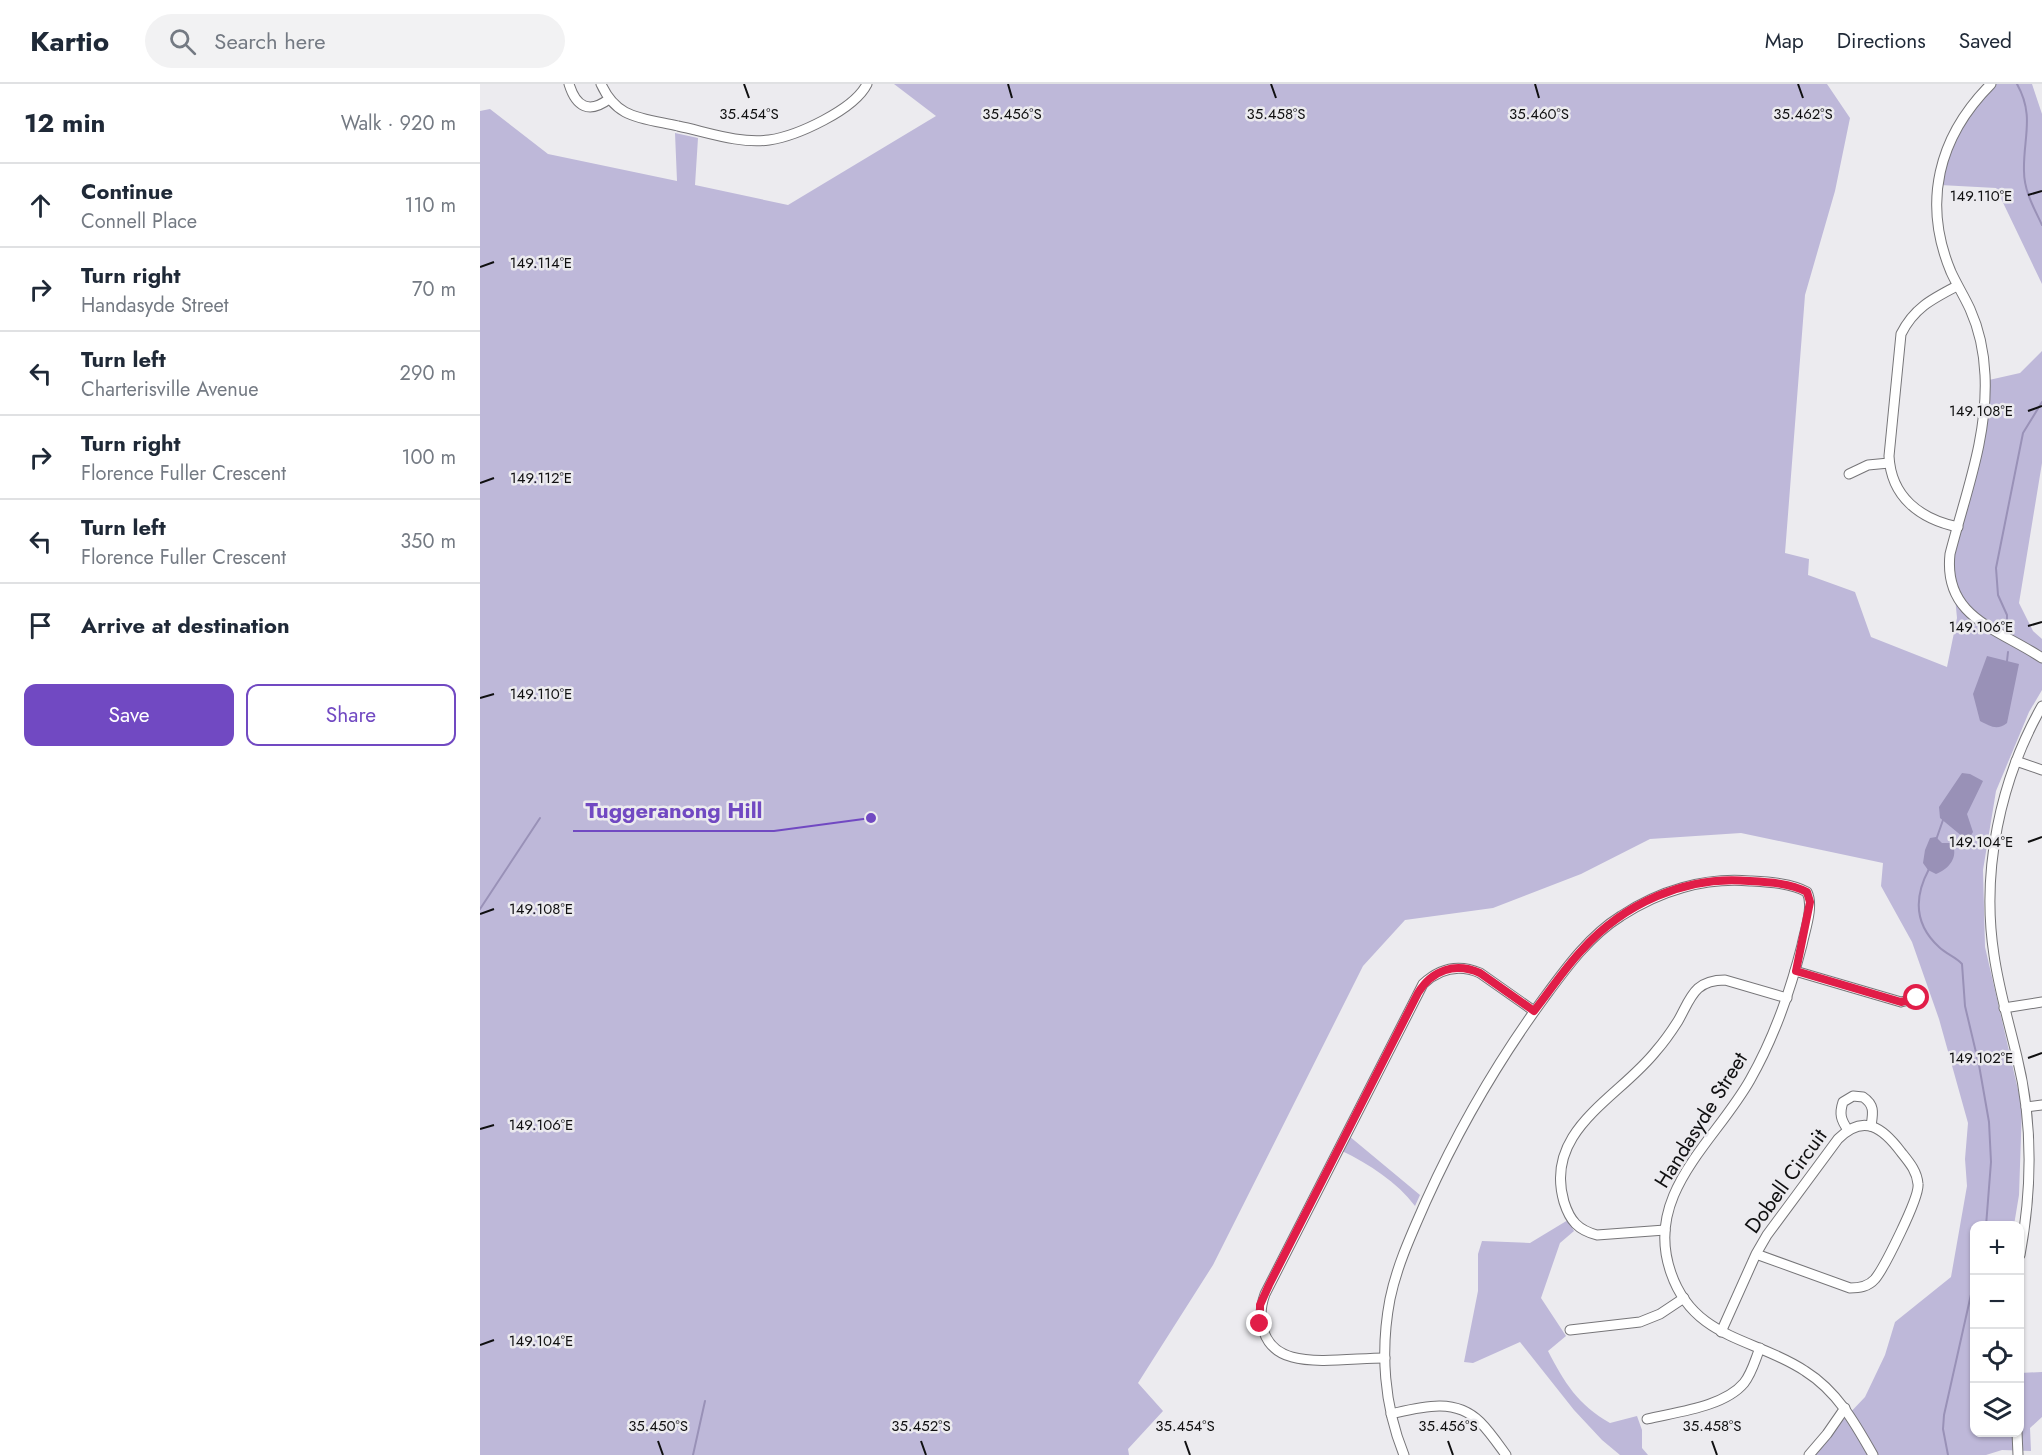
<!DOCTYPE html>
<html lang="en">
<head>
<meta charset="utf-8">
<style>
  body { margin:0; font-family:Jost,sans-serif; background:#f2f2f3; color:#1f2937 }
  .controls { position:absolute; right:18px; bottom:18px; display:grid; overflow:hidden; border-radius:12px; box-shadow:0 2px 4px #0004 }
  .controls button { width:54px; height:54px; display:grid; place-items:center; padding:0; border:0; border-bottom:2px solid #e0e1e3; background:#fff; color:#1f2937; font:30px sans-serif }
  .stop { position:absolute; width:18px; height:18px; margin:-14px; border:4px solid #e11d48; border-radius:50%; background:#fff }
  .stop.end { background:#e11d48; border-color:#fff; box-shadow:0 2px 6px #0008 }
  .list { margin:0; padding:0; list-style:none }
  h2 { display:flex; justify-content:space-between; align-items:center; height:78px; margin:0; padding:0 24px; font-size:26px }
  h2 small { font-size:20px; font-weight:400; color:#747a83 }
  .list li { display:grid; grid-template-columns:39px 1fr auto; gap:18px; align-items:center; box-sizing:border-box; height:84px; padding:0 24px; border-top:2px solid #e0e1e3 }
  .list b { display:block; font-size:22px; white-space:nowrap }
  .list p { margin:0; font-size:20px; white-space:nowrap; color:#747a83 }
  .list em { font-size:20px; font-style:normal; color:#747a83 }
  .actions { display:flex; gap:12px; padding:18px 24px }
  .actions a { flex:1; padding:14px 0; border:2px solid #7149c2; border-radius:12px; text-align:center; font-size:21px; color:#7149c2 }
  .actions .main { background:#7149c2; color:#fff }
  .icon { flex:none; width:33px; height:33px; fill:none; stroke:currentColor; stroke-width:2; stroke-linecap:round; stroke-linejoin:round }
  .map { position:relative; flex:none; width:1562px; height:1371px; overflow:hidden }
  header { display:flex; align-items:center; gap:36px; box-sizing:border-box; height:84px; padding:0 30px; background:#fff; border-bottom:2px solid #e0e1e3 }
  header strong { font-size:28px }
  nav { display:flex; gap:33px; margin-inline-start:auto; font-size:21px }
  .search { width:420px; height:54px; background:#f2f2f3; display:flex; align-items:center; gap:15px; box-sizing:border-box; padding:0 21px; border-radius:33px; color:#747a83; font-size:22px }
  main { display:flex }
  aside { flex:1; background:#fff }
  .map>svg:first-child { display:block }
  .green { fill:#beb8d9 }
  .water { fill:#9991b7 }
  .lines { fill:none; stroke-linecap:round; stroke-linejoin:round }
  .stream { stroke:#9991b7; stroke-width:2 }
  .minor-casing { stroke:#767578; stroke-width:11 }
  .minor { stroke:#fff; stroke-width:9 }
  .route { stroke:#e11d48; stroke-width:8 }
  .ticks { fill:none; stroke:#101011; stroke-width:2 }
  .labels { text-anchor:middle; stroke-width:5; stroke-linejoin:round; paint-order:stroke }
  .street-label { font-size:21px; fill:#101011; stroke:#ecebef }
  .ticks-label { font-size:15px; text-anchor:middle; fill:#101011; stroke:#ecebef; stroke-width:5; stroke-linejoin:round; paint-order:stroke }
  .leader { fill:none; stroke:#7149c2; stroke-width:2 }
  .callout-dot { fill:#7149c2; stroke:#ecebef; stroke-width:2 }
  .callout-label { font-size:22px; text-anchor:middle; font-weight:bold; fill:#7149c2; stroke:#ecebef; stroke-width:5; stroke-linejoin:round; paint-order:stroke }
</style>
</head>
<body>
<header>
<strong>Kartio</strong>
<div class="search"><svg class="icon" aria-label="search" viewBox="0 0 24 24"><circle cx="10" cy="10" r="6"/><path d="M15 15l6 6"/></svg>Search here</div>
<nav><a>Map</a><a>Directions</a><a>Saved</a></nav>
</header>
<main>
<aside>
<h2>12 min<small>Walk · 920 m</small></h2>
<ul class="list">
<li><svg class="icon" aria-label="ahead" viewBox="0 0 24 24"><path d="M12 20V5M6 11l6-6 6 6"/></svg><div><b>Continue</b><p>Connell Place</p></div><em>110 m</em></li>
<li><svg class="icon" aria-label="right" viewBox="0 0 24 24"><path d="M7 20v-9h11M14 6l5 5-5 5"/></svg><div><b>Turn right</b><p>Handasyde Street</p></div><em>70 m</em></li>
<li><svg class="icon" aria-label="left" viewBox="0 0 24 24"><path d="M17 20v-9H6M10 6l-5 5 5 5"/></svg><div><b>Turn left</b><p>Charterisville Avenue</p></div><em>290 m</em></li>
<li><svg class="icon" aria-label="right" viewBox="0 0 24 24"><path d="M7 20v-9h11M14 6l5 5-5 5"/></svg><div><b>Turn right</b><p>Florence Fuller Crescent</p></div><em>100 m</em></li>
<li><svg class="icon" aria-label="left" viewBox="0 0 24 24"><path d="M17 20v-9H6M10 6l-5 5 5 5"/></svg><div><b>Turn left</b><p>Florence Fuller Crescent</p></div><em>350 m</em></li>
<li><svg class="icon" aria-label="arrive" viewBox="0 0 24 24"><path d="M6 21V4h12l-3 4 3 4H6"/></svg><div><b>Arrive at destination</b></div></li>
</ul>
<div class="actions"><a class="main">Save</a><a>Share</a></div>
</aside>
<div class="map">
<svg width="1562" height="1371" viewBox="0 0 1562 1371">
  <rect width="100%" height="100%" fill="#ecebef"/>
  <g class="green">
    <path d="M414,0H1347L1370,34L1355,107L1325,211L1305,469L1329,475L1328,491L1375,508L1391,553L1467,583L1477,534L1472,482L1505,356L1509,296L1540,289L1562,267V379L1539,519L1553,547L1562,555V606L1549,628L1516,707L1503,786L1505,863L1542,1023L1539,1111L1534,1141L1494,1142V1348H1540V1289L1562,1288V1333L1550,1344L1551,1367L1522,1366L1506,1371H1330L1385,1313L1405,1271L1415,1238L1471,1193L1487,1102L1485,1075L1488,1039L1459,935L1432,858L1401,802L1403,779L1261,749L1170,755L1101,790L1013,824L925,836L883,882L733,1181L658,1299L683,1327L648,1365L649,1371H0V27L10,25L68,70L197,97L195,49L218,54L215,101L308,121L456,32Z"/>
    <path d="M1505,0H1552L1562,30V200L1516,104L1460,101L1477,45Z"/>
    <path d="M869,1052L940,1111L935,1122C917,1098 889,1080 862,1067Z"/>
    <path d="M1088,1136L1094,1147L1080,1159L1061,1214L1086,1252L1068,1267C1084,1298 1098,1321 1130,1339L1157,1332L1162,1346V1364L1168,1371H1140L1122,1356L1094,1326L1040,1258L993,1279L984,1278L998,1207V1170L1002,1157L1050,1159Z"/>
  </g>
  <g class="water">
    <path d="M1507,572L1539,580L1527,639C1517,647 1510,642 1500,637L1493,610Z"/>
    <path d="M1482,689L1490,690L1503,697L1487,730L1493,748L1490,753H1483L1460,734L1459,723Z"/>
    <path d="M1456,753L1462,759H1472C1479,773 1469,785 1456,790L1448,786L1443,779L1445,766L1450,754Z"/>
  </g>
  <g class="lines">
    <g class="stream">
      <path d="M1537,0C1555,32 1543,54 1544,87C1544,107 1554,124 1562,141"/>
      <path d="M1527,539V531L1518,511L1516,484L1543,349L1562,318"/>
      <path d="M1527,577L1528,568"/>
      <path d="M1456,756L1463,736"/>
      <path d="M1449,785C1434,813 1434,840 1459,863C1466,870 1476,873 1482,880L1485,922L1499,981L1509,1038L1511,1078L1506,1142"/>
      <path d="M0,825L60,734"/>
      <path d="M213,1371L225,1317"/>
      <path d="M1468,1371L1463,1345L1464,1331L1494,1197"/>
    </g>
    <defs>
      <g id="minor">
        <path d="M89,0C96,23 109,30 129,15"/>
        <path d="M121,0C126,11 134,22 145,28C160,36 181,38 198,42C227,48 259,60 289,56C317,52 374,26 387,0"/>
        <path d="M1511,0C1458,53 1442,119 1471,188C1477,201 1484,212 1490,225C1499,245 1504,269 1505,291C1508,353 1485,411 1470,470C1463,534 1519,545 1562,574"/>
        <path d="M1477,202C1452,215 1434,224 1421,250L1409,372C1411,413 1440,435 1478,443"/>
        <path d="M1369,390L1388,381L1409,379"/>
        <path d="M1536,677L1562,686"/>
        <path d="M1315,887L1421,918L1437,914"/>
        <path d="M1524,924L1562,918"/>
        <path d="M1546,1023L1562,1021"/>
        <path d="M1368,1046C1361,1036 1359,1030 1363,1018L1373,1012L1383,1013C1395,1021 1393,1029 1391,1042"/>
        <path d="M1185,1146L1117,1151C1098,1146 1090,1137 1084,1118C1063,1046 1139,1014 1176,967C1184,958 1191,948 1198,937C1211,914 1214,896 1245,896L1307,914"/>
        <path d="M1540,1171C1552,1106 1553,1038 1537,973C1529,939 1519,906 1514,871C1501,787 1520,696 1562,622"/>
        <path d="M1090,1246L1160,1238L1180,1230L1204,1214"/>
        <path d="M1241,1248L1276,1170L1370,1204C1379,1204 1388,1203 1395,1195C1404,1184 1440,1113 1438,1100C1437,1087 1429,1078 1421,1068C1403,1044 1384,1029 1358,1055L1287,1151L1276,1170"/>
        <path d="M905,1274C878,1274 836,1280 812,1273C782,1265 776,1235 785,1210L943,900C960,884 979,880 1000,889L1054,927"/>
        <path d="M911,1330C941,1323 975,1313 1000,1338C1010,1348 1018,1360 1026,1371"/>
        <path d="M1167,1335C1196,1328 1244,1323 1264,1299C1272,1289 1275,1276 1280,1264"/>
        <path d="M1537,1348L1538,1371"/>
        <path d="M924,1371C904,1322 900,1267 910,1215C917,1181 932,1149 946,1117C978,1046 1018,977 1064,914C1086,884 1109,852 1141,832C1179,807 1224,793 1270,797C1288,798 1311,799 1327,808C1334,822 1325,846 1322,861C1310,908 1294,954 1270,996C1235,1058 1163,1110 1191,1189C1214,1256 1276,1254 1325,1287C1357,1307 1375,1339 1393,1371"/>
        <path d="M1329,1371L1347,1350L1365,1324"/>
      </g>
    </defs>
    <use href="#minor" class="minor-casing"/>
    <use href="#minor" class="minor"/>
  </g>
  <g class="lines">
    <path class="route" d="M780,1240V1221L789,1201L938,909C952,886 975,878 1000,889L1054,927C1070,907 1084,885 1102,866C1143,820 1206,791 1269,797C1288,798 1310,799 1327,808L1330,818L1316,887L1421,918L1437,914"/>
  </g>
  <path class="ticks" d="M264,0L269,14M528,0L532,14M791,0L796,14M1055,0L1059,14M1318,0L1323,14M1548,111L1562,107M0,183L14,178M1548,327L1562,322M0,399L14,394M1548,542L1562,538M0,614L14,610M1548,758L1562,753M0,830L14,825M1548,974L1562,969M0,1045L14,1041M0,1261L14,1256M178,1357L183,1371M441,1357L446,1371M705,1357L710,1371M968,1357L973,1371M1232,1357L1237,1371"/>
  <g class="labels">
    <g class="street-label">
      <text transform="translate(1221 1036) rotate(-58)" y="7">Handasyde Street</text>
      <text transform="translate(1306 1097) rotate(-54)" y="7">Dobell Circuit</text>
    </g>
  </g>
  <g class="ticks-label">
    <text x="269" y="35">35.454°S</text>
    <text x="532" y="35">35.456°S</text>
    <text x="796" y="35">35.458°S</text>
    <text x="1059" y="35">35.460°S</text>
    <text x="1323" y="35">35.462°S</text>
    <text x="1501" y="117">149.110°E</text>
    <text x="61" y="184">149.114°E</text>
    <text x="1501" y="332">149.108°E</text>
    <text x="61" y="399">149.112°E</text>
    <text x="1501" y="548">149.106°E</text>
    <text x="61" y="615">149.110°E</text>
    <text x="1501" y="763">149.104°E</text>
    <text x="61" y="830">149.108°E</text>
    <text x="1501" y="979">149.102°E</text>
    <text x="61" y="1046">149.106°E</text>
    <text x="61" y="1262">149.104°E</text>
    <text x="178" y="1347">35.450°S</text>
    <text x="441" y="1347">35.452°S</text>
    <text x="705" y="1347">35.454°S</text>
    <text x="968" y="1347">35.456°S</text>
    <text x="1232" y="1347">35.458°S</text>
  </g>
  <path class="leader" d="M391 734L294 747H93"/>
  <circle class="callout-dot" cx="391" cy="734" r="6"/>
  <g class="callout-label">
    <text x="194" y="734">Tuggeranong Hill</text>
  </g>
</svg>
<div class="controls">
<button>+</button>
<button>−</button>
<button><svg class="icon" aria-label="locate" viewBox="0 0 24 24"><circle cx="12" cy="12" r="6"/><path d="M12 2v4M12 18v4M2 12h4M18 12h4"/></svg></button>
<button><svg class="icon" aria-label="layers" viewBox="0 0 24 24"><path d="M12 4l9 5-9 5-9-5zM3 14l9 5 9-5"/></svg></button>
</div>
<div class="stop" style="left:1437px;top:914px"></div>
<div class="stop end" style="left:780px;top:1240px"></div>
</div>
</main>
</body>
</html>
